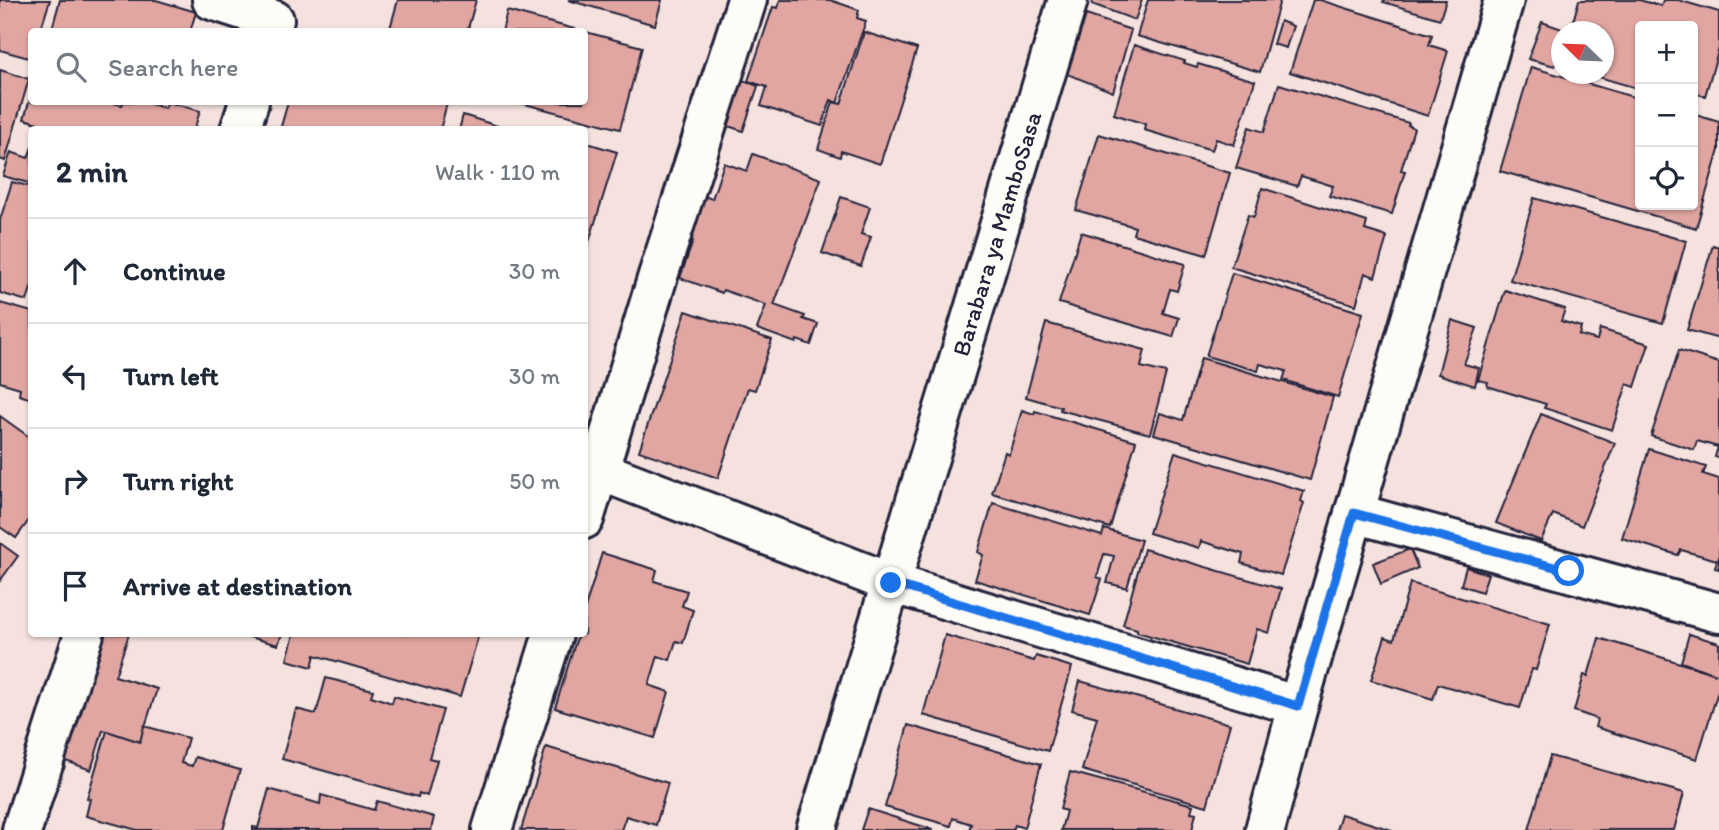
<!DOCTYPE html>
<html lang="en">
<head>
<meta charset="utf-8">
<style>
  body { margin:0; font-family:Itim,sans-serif; background:#f6f6f7; color:#1f2937 }
  .controls { position:absolute; right:21px; top:21px; display:grid; overflow:hidden; border-radius:7px; box-shadow:0 2px 5px #0004 }
  .controls button { width:63px; height:63px; display:grid; place-items:center; padding:0; border:0; border-bottom:2px solid #e0e1e3; background:#fff; color:#1f2937; font:35px sans-serif }
  .compass { position:absolute; left:1551px; top:21px; width:63px; height:63px; border-radius:50%; background:#fff; box-shadow:0 2px 5px #0004; rotate:293deg }
  .stop { position:absolute; width:21px; height:21px; margin:-16px; border:5px solid #1a73e8; border-radius:50%; background:#fff }
  .stop.end { background:#1a73e8; border-color:#fff; box-shadow:0 2px 7px #0008 }
  .list { margin:0; padding:0; list-style:none }
  h2 { display:flex; justify-content:space-between; align-items:center; height:91px; margin:0; padding:0 28px; font-size:30px }
  h2 small { font-size:23px; font-weight:400; color:#747a83 }
  .list li { display:grid; grid-template-columns:46px 1fr auto; gap:21px; align-items:center; box-sizing:border-box; height:105px; padding:0 28px; border-top:2px solid #e0e1e3 }
  .list b { display:block; font-size:26px; white-space:nowrap }
  .list em { font-size:23px; font-style:normal; color:#747a83 }
  .icon { flex:none; width:38px; height:38px; fill:none; stroke:currentColor; stroke-width:2; stroke-linecap:round; stroke-linejoin:round }
  .map { position:relative; flex:none; width:1719px; height:830px; overflow:hidden }
  .search { position:absolute; background:#fff; box-shadow:0 2px 5px #0004; left:28px; top:28px; width:560px; height:77px; display:flex; align-items:center; gap:18px; box-sizing:border-box; padding:0 24px; border-radius:7px; color:#747a83; font-size:26px }
  .panel { position:absolute; background:#fff; box-shadow:0 2px 5px #0004; left:28px; top:126px; width:560px; height:511px; border-radius:7px }
  .map>svg:first-child { display:block }
  .building { fill:#e1a6a2; stroke:#22223b; stroke-width:2 }
  .lines { fill:none; stroke-linecap:round; stroke-linejoin:round }
  .minor-casing { stroke:#22223b; stroke-width:44 }
  .tertiary-casing { stroke:#22223b; stroke-width:44 }
  .minor { stroke:#fdfcf7; stroke-width:38 }
  .tertiary { stroke:#fdfcf7; stroke-width:38 }
  .route { stroke:#1a73e8; stroke-width:9 }
  .labels { text-anchor:middle; stroke-width:5; stroke-linejoin:round; paint-order:stroke }
  .street-label { font-size:24px; fill:#22223b; stroke:#fdfcf7 }
</style>
</head>
<body>
<div class="map">
<svg width="1719" height="830" viewBox="0 0 1719 830">
  <rect width="100%" height="100%" fill="#f5e2de"/>
  <filter id="ink" filterUnits="userSpaceOnUse"><feTurbulence type="fractalNoise" baseFrequency=".0143" numOctaves="2"/><feDisplacementMap in="SourceGraphic" scale="14" xChannelSelector="R" yChannelSelector="G"/><feConvolveMatrix kernelMatrix="1 2 1 2 8 2 1 2 1" color-interpolation-filters="sRGB"/></filter>
  <g filter="url(#ink)">
    <g class="building">
      <path d="M0,0H50L40,32H32V59L0,50Z"/>
      <path d="M60,0H156L196,12L190,32H51Z"/>
      <path d="M398,0H476L467,32H389Z"/>
      <path d="M568,0H662L655,25Z"/>
      <path d="M780,0H830L859,10L857,18L866,21L837,103L831,100L822,126L761,106L767,87L748,81L773,7L778,8Z"/>
      <path d="M1093,0H1142L1135,20L1092,4Z"/>
      <path d="M1148,0H1280L1260,72L1137,36Z"/>
      <path d="M1313,0H1320L1432,35L1429,45L1448,51L1428,116L1290,72Z"/>
      <path d="M1384,0H1446L1440,19L1383,2Z"/>
      <path d="M1579,0H1639L1661,6L1663,0H1678L1719,12V48L1705,96L1693,93V26H1640V89L1588,74H1604V32H1570Z"/>
      <path d="M507,11L642,47L620,129L517,102H584V32H502Z"/>
      <path d="M1086,15L1131,30L1113,92L1067,74Z"/>
      <path d="M1280,21L1293,26L1286,48L1273,44Z"/>
      <path d="M1542,22L1565,30L1562,32V43L1555,66L1528,59Z"/>
      <path d="M864,32L917,49L880,164L841,151L840,157L818,149L833,102L841,104Z"/>
      <path d="M1134,45L1185,61L1184,63L1197,67L1198,64L1255,81L1234,145L1216,139L1212,150L1144,130L1145,124L1114,114Z"/>
      <path d="M1531,67L1640,99V205H1693V114L1719,122V150L1696,228L1500,171Z"/>
      <path d="M0,70L29,79L5,161L0,159Z"/>
      <path d="M732,76L758,86L743,131L716,122Z"/>
      <path d="M1279,84L1409,123L1408,125L1414,128L1401,170L1405,171L1392,214L1329,196L1333,186L1301,176L1297,186L1236,168L1249,127L1264,132Z"/>
      <path d="M32,92V102H110L122,105L124,102H143L165,108L168,102L200,111L194,130H36L38,123L24,119Z"/>
      <path d="M288,102H443L447,103L440,130H280Z"/>
      <path d="M463,115L510,130H459Z"/>
      <path d="M1099,134L1230,173L1206,255L1133,234L1135,227L1076,210Z"/>
      <path d="M584,142L617,152L588,245L584,244Z"/>
      <path d="M32,147V184L3,176L11,152L28,158Z"/>
      <path d="M753,154L821,179L774,305L805,316L803,319L818,324L811,345L797,340L796,343L757,329L766,305L723,290L722,293L680,278L693,241L688,239L704,196L712,199L724,163L747,171Z"/>
      <path d="M12,182L32,187V285L27,301L0,293V220Z"/>
      <path d="M1262,188L1367,222L1365,230L1387,237L1375,277L1365,273L1356,305L1231,267L1248,215L1254,217Z"/>
      <path d="M841,197L870,207L861,234L871,237L861,266L822,253Z"/>
      <path d="M1534,198L1686,241L1663,323L1510,280Z"/>
      <path d="M1081,232L1185,264L1177,291L1170,289L1163,313L1179,318L1173,337L1059,303Z"/>
      <path d="M1713,245L1719,247V339L1687,330Z"/>
      <path d="M1232,273L1363,313L1338,397L1283,380L1286,371L1260,364L1258,371L1206,356Z"/>
      <path d="M1505,290L1565,309L1561,321L1581,327L1579,335L1597,340L1600,329L1649,344L1635,387L1627,384L1612,430L1544,408L1546,404L1487,386L1488,382L1478,380Z"/>
      <path d="M0,303L32,312V399L19,395L20,388L0,382Z"/>
      <path d="M686,311L772,340L755,390L748,388L718,478L639,451Z"/>
      <path d="M1452,320L1477,328L1464,364L1479,368L1475,386L1438,374Z"/>
      <path d="M1046,323L1145,350L1141,367L1166,373L1150,434L1060,410L1061,407L1026,397Z"/>
      <path d="M1679,350L1719,363V458L1715,457L1718,447L1697,441L1694,450L1651,436Z"/>
      <path d="M1201,358L1333,397L1310,480L1154,434L1160,413L1183,420Z"/>
      <path d="M1022,410L1034,414L1035,411L1136,441L1110,528L992,493L1005,452L1009,454Z"/>
      <path d="M1541,414L1615,443L1582,526L1553,514L1541,541L1496,523Z"/>
      <path d="M0,416L32,439V516L16,538L0,527Z"/>
      <path d="M1649,449L1706,467L1703,474L1719,479V569L1715,568L1717,560L1681,550L1678,555L1622,538Z"/>
      <path d="M1175,452L1304,491L1301,501L1304,503L1281,575L1241,563L1243,554L1201,541L1199,548L1149,533Z"/>
      <path d="M993,503L1102,536L1104,529L1141,540L1127,588L1107,583L1114,556L1104,554L1097,577L1102,579L1090,615L975,580L983,555L978,552Z"/>
      <path d="M0,543L18,556L0,581Z"/>
      <path d="M1144,549L1281,589L1269,633L1257,629L1247,664L1137,632V629L1123,625Z"/>
      <path d="M1410,549L1418,568L1381,584L1373,563Z"/>
      <path d="M602,553L657,570L654,581L687,591L682,606L693,610L683,643L676,641L670,660L658,656L649,685L669,692L655,738L555,708L578,634H584V611Z"/>
      <path d="M1466,567L1488,574L1482,592L1461,585Z"/>
      <path d="M1410,583L1550,624L1536,670L1532,669L1520,708L1438,684L1433,699L1371,680L1385,637L1394,640Z"/>
      <path d="M91,634H129L115,676L157,689L140,742L103,730L91,770L66,761L64,769L45,763Z"/>
      <path d="M239,634H282L278,645Z"/>
      <path d="M294,634H479L460,697L315,655L312,667L287,660Z"/>
      <path d="M1689,634L1719,643V675L1681,662Z"/>
      <path d="M945,635L1034,661L1036,656L1072,667L1048,751L923,715Z"/>
      <path d="M1599,638L1719,675V688L1697,759L1595,727L1597,719L1574,711L1584,675L1588,676Z"/>
      <path d="M326,678L373,690L371,696L392,703L394,696L443,710L429,758L437,760L427,796L419,793L418,797L282,759L296,709L316,714Z"/>
      <path d="M1080,681L1230,724L1207,806L1082,770L1097,717L1072,710Z"/>
      <path d="M908,725L1041,764L1024,828L1015,825L1013,830H969L971,824L953,818L951,826L885,807Z"/>
      <path d="M144,726L188,738L181,763L192,766L195,757L240,770L223,830H137L86,816L90,799L87,798L107,731L140,742Z"/>
      <path d="M546,747L668,783L656,825L626,816L621,830H521Z"/>
      <path d="M1550,756L1684,793L1674,830H1529Z"/>
      <path d="M1070,772L1193,805L1191,812L1196,813L1192,830H1061L1066,811L1060,809Z"/>
      <path d="M269,789L320,804L321,795L374,810L377,801L434,817L431,830H253V827L258,828Z"/>
      <path d="M868,809L934,830H861Z"/>
      <path d="M1341,814L1385,828L1392,830H1336Z"/>
    </g>
    <g class="lines">
      <defs>
        <g id="minor">
          <path d="M212,0L274,20"/>
          <path d="M240,130L249,102"/>
          <path d="M598,470L891,583L1298,706"/>
          <path d="M1354,513L1719,613"/>
          <path d="M584,519L657,279L747,0"/>
          <path d="M22,830L84,634"/>
          <path d="M492,830L553,634"/>
          <path d="M1265,830L1298,706L1504,0"/>
        </g>
        <g id="tertiary">
          <path id="s1" d="M816,830L1068,0"/>
        </g>
      </defs>
      <use href="#minor" class="minor-casing"/>
      <use href="#tertiary" class="tertiary-casing"/>
      <use href="#minor" class="minor"/>
      <use href="#tertiary" class="tertiary"/>
    </g>
  </g>
  <g class="lines" filter="url(#ink)">
    <path class="route" d="M891,583L1298,706L1354,513L1569,571"/>
  </g>
  <g class="labels">
    <g class="street-label">
      <text dy="8" stroke="none"><textPath href="#s1" startOffset="623">Barabara ya MamboSasa</textPath></text>
    </g>
  </g>
</svg>
<div class="controls">
<button>+</button>
<button>−</button>
<button><svg class="icon" aria-label="locate" viewBox="0 0 24 24"><circle cx="12" cy="12" r="6"/><path d="M12 2v4M12 18v4M2 12h4M18 12h4"/></svg></button>
</div>
<svg class="compass" viewBox="-18 -18 36 36"><path d="M0-13l5 13h-10z" fill="#e53935"/><path d="M0 13l5-13h-10z" fill="#747a83"/></svg>
<div class="stop" style="left:1569px;top:571px"></div>
<div class="stop end" style="left:891px;top:583px"></div>
<div class="search"><svg class="icon" aria-label="search" viewBox="0 0 24 24"><circle cx="10" cy="10" r="6"/><path d="M15 15l6 6"/></svg>Search here</div>
<section class="panel">
<h2>2 min<small>Walk · 110 m</small></h2>
<ul class="list">
<li><svg class="icon" aria-label="ahead" viewBox="0 0 24 24"><path d="M12 20V5M6 11l6-6 6 6"/></svg><div><b>Continue</b></div><em>30 m</em></li>
<li><svg class="icon" aria-label="left" viewBox="0 0 24 24"><path d="M17 20v-9H6M10 6l-5 5 5 5"/></svg><div><b>Turn left</b></div><em>30 m</em></li>
<li><svg class="icon" aria-label="right" viewBox="0 0 24 24"><path d="M7 20v-9h11M14 6l5 5-5 5"/></svg><div><b>Turn right</b></div><em>50 m</em></li>
<li><svg class="icon" aria-label="arrive" viewBox="0 0 24 24"><path d="M6 21V4h12l-3 4 3 4H6"/></svg><div><b>Arrive at destination</b></div></li>
</ul>
</section>
</div>
</body>
</html>
